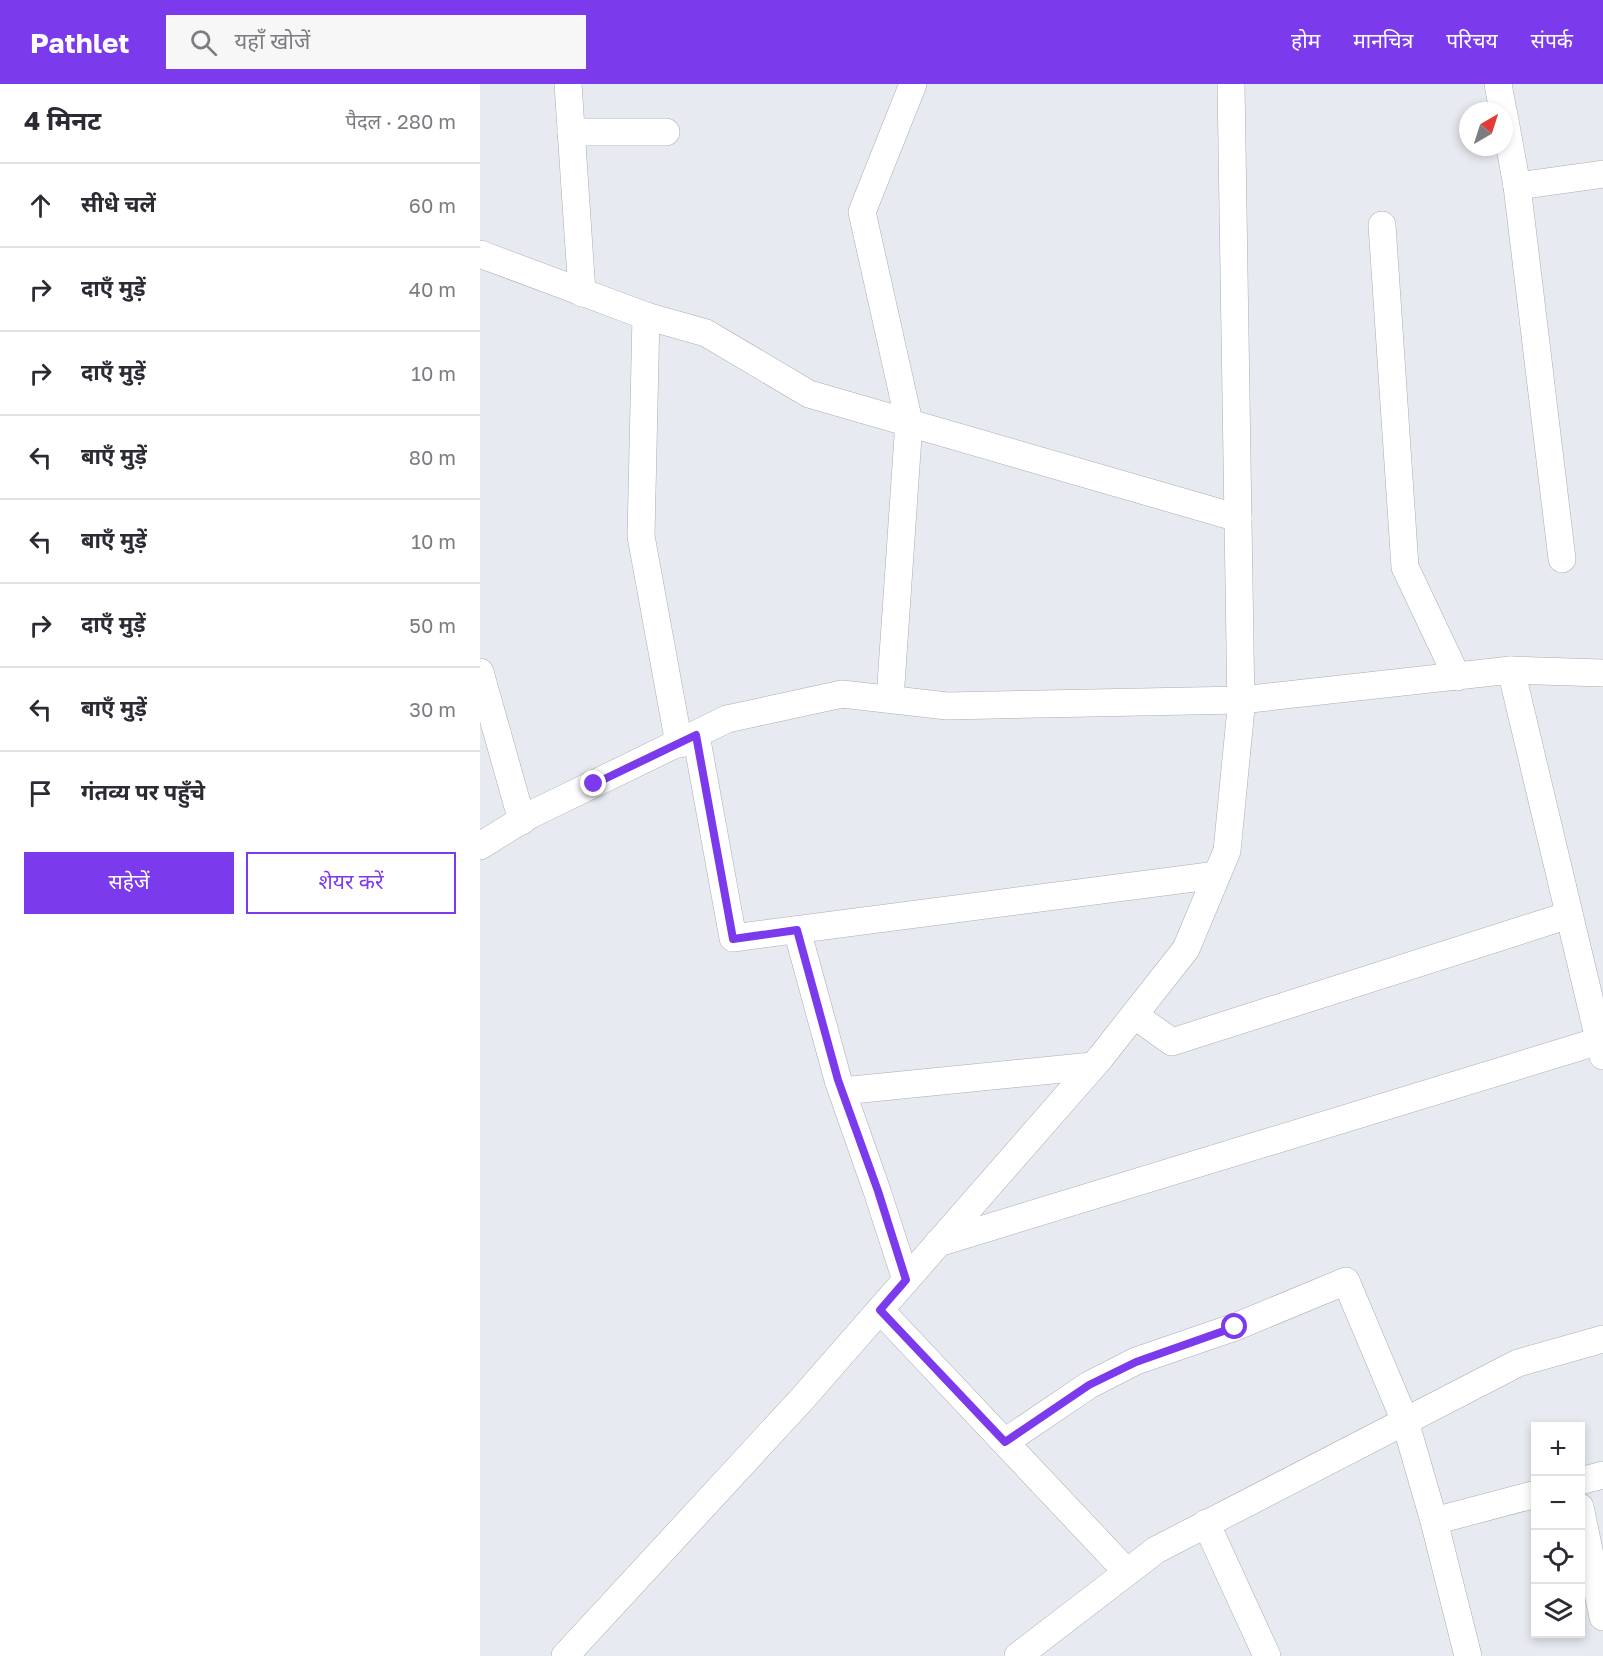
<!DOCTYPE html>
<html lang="hi">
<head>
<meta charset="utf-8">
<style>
  body { margin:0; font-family:"Golos Text","Noto Sans Devanagari",sans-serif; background:#f7f7f7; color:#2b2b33 }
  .controls { position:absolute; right:18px; bottom:18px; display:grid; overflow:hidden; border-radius:0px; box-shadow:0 3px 9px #0003 }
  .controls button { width:54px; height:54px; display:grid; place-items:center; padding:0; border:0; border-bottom:2px solid #e1e1e2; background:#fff; color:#2b2b33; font:30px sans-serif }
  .compass { position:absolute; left:979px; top:18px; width:54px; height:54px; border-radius:50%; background:#fff; box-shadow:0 3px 9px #0003; rotate:39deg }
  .stop { position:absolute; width:18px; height:18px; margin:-14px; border:4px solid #7c3aed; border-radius:50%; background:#fff }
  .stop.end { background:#7c3aed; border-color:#fff; box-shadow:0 2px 6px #0008 }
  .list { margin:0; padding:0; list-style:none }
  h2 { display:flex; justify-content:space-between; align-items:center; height:78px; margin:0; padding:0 24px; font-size:26px }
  h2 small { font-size:20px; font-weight:400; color:#7c7c81 }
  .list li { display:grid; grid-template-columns:39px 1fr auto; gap:18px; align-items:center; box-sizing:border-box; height:84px; padding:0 24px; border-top:2px solid #e1e1e2 }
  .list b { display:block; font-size:22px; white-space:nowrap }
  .list em { font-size:20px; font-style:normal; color:#7c7c81 }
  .actions { display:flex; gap:12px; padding:18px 24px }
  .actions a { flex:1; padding:14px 0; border:2px solid #7c3aed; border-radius:0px; text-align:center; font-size:21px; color:#7c3aed }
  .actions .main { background:#7c3aed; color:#fff }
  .icon { flex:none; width:33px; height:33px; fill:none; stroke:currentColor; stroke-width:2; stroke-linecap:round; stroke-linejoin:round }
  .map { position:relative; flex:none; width:1123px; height:1572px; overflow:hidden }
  header { display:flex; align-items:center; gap:36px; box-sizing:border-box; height:84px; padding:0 30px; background:#7c3aed; color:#fff }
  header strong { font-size:28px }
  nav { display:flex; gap:33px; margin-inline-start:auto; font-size:21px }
  .search { width:420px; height:54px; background:#f7f7f7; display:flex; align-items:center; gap:15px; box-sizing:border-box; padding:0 21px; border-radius:0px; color:#7c7c81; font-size:22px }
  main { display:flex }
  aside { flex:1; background:#fff }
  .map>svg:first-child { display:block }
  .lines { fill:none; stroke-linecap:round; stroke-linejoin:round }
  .minor-casing { stroke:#aaadb2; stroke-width:28 }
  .minor { stroke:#fff; stroke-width:27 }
  .route { stroke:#7c3aed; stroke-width:8 }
</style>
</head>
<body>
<header>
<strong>Pathlet</strong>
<div class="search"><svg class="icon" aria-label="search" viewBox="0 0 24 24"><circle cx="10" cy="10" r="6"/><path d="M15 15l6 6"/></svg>यहाँ खोजें</div>
<nav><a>होम</a><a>मानचित्र</a><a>परिचय</a><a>संपर्क</a></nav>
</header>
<main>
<aside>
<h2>4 मिनट<small>पैदल · 280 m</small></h2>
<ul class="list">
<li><svg class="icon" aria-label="ahead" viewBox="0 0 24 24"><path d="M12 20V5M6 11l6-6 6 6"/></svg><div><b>सीधे चलें</b></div><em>60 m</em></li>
<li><svg class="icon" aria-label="right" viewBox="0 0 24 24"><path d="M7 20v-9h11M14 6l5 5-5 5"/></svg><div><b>दाएँ मुड़ें</b></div><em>40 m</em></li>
<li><svg class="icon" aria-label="right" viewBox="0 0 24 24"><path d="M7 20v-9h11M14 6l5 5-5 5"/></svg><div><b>दाएँ मुड़ें</b></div><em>10 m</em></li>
<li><svg class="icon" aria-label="left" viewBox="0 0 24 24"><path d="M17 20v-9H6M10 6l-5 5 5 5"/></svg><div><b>बाएँ मुड़ें</b></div><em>80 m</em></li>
<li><svg class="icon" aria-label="left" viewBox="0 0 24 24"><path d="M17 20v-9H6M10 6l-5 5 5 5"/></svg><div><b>बाएँ मुड़ें</b></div><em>10 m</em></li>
<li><svg class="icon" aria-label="right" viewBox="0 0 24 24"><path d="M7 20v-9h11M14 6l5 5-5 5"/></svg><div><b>दाएँ मुड़ें</b></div><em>50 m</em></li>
<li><svg class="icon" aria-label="left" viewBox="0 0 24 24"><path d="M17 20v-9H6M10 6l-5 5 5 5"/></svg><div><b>बाएँ मुड़ें</b></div><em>30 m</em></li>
<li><svg class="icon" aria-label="arrive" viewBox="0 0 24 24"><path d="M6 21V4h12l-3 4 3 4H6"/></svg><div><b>गंतव्य पर पहुँचे</b></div></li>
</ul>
<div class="actions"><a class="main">सहेजें</a><a>शेयर करें</a></div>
</aside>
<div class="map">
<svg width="1123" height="1572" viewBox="0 0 1123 1572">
  <rect width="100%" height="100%" fill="#e7eaf0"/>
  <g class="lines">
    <defs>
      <g id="minor">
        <path d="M88,0L102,209"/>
        <path d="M1018,0L1023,27"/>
        <path d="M1024,31L1037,102L1082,475"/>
        <path d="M91,48H186"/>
        <path d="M1037,102L1123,90"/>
        <path d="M902,141L925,483L977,593"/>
        <path d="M0,170L166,232L226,249L329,310L758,434"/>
        <path d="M166,232L161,452L199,660"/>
        <path d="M1031,586L1123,972"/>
        <path d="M0,588L42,737"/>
        <path d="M410,615L429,338L382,128L433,0"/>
        <path d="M216,651L253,854L737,791"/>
        <path d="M0,762L50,731L247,635L362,610L467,622L761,616L1031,586L1123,589"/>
        <path d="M317,846L358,996L397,1107L426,1196"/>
        <path d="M654,931L692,958L1089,831"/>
        <path d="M362,1007L612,982"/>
        <path d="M458,1159L1119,957"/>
        <path d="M400,1226L647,1488"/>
        <path d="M525,1358L609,1301L656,1277L755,1243L866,1197L925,1337L954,1437L988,1572"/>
        <path d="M1100,1397L1123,1391"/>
        <path d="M1100,1423L1123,1533"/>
        <path d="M954,1437L1056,1410"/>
        <path d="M726,1439L787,1572"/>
        <path d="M85,1572L323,1314L621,973L706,865L747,767L761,624L751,0"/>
        <path d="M538,1572L676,1466L1038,1279L1123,1255"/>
      </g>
    </defs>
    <use href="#minor" class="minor-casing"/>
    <use href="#minor" class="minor"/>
  </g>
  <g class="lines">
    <path class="route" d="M114,700L216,651L253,855L317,846L358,996L398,1107L426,1196L400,1226L525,1358L609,1301L656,1278L755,1243"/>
  </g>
</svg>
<div class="controls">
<button>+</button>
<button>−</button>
<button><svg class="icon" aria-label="locate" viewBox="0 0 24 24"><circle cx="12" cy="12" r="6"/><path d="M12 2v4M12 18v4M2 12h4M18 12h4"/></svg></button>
<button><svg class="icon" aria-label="layers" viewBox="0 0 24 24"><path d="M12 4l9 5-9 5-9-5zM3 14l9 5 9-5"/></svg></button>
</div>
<svg class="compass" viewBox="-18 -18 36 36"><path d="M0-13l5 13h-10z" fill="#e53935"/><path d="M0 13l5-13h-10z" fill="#7c7c81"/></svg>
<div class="stop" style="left:755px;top:1243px"></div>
<div class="stop end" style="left:114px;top:700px"></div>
</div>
</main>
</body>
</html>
